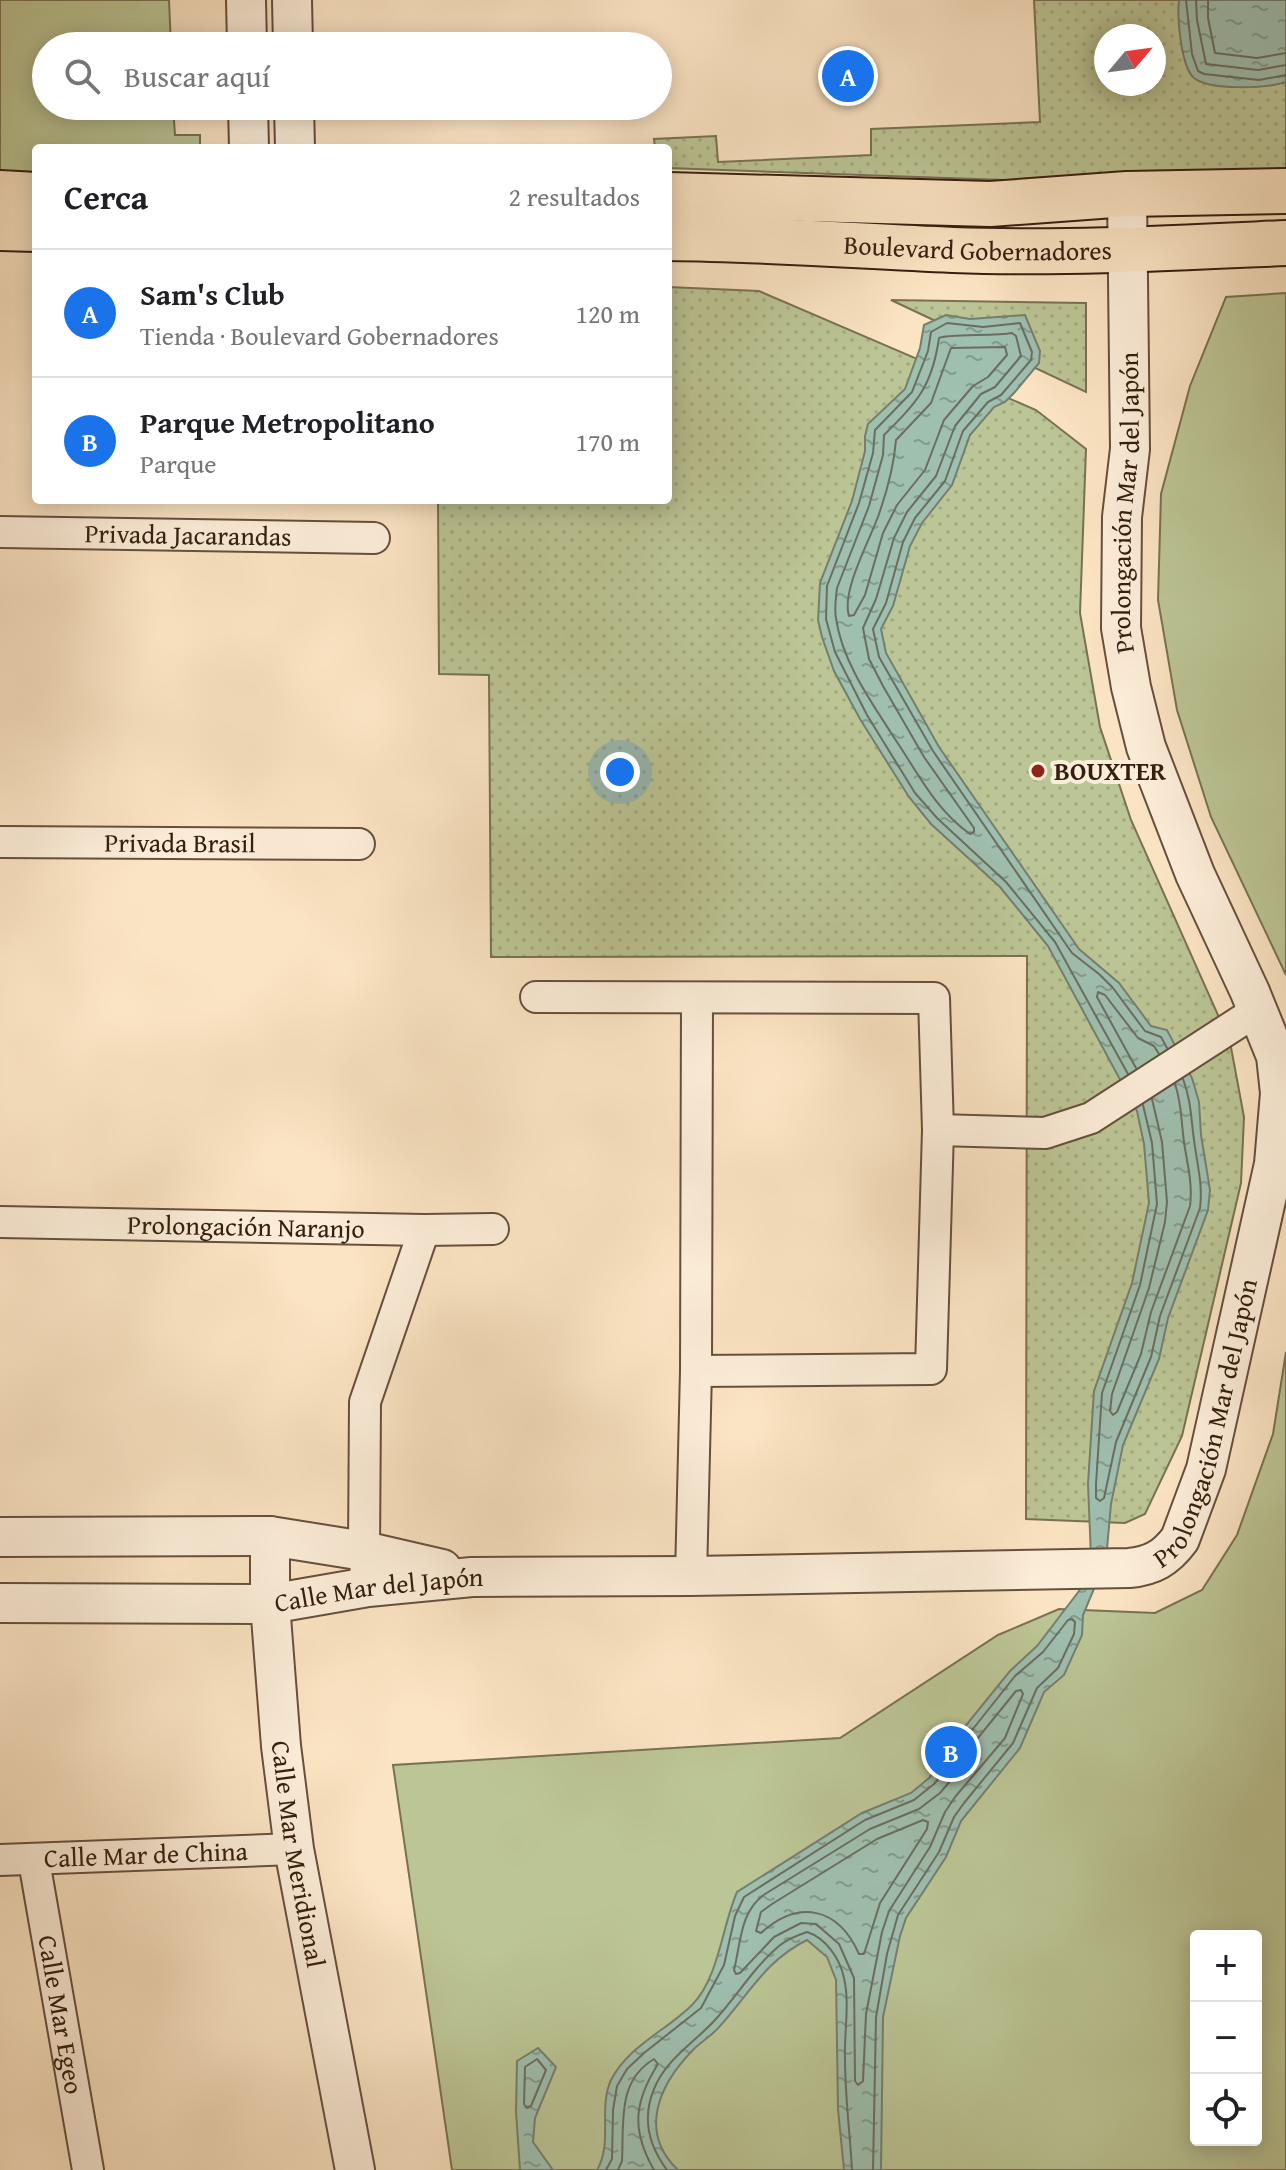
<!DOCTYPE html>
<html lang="es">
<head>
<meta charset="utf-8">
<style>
  body { margin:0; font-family:"Gentium Book Plus",serif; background:#f2f2f2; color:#202124 }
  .controls { position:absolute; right:24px; bottom:24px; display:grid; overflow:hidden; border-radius:8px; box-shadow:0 4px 20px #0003 }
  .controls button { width:72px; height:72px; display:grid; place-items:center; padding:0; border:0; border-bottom:2px solid #e0e0e0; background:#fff; color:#202124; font:40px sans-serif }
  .compass { position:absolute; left:1094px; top:24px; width:72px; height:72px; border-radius:50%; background:#fff; box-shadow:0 4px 20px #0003; rotate:61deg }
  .you { position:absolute; left:620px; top:772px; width:28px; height:28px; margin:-20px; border:6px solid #fff; border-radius:50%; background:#1a73e8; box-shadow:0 0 0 12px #1a73e833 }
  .badge { display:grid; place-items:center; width:52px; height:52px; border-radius:50%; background:#1a73e8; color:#fff; font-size:26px; font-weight:700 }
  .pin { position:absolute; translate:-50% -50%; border:4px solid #fff; box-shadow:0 2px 8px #0006 }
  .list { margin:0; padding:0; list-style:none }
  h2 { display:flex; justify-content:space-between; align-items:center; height:104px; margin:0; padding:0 32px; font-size:34px }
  h2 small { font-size:26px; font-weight:400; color:#757577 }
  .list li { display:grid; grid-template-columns:52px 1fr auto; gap:24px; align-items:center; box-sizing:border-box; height:128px; padding:0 32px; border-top:2px solid #e0e0e0 }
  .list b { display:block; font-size:30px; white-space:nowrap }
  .list p { margin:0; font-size:26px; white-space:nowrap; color:#757577 }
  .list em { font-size:26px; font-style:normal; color:#757577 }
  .icon { flex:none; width:44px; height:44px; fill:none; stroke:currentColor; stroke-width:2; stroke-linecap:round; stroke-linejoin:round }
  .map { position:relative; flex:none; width:1286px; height:2170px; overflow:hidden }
  .search { position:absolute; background:#fff; box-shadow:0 4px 20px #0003; left:32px; top:32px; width:640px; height:88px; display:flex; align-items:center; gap:20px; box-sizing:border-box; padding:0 28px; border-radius:44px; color:#757577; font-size:30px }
  .panel { position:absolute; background:#fff; box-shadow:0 4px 20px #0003; left:32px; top:144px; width:640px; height:360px; border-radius:8px }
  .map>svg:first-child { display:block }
  .grass { fill:url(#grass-dots); stroke:#787252; stroke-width:2; fill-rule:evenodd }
  .park { fill:#bcc595; stroke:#787252; stroke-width:2; fill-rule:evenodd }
  .water { fill:url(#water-ripples); stroke:#757f6f; stroke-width:2 }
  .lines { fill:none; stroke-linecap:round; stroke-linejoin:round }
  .shore { stroke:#6a6e5f; stroke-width:2 }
  .minor-casing { stroke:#66503c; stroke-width:34 }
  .tertiary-casing { stroke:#66503c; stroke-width:42 }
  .primary-casing { stroke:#351e0f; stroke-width:48 }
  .minor { stroke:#fcedd8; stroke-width:30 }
  .tertiary { stroke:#fcedd8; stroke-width:38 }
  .primary { stroke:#fbe4c3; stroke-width:44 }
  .poi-dot { fill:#8f2418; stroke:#fcedd8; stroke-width:3 }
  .labels { text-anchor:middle; stroke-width:8; stroke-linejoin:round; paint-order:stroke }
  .street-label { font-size:26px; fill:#351e0f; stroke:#fcedd8 }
  .poi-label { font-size:26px; font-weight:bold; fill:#351e0f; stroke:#fcedd8; text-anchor:start }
</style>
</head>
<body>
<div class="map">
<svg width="1286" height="2170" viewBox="0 0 1286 2170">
  <defs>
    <pattern id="grass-dots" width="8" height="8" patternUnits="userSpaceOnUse" patternTransform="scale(2)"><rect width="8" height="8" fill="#bcc595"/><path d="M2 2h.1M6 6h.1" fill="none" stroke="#a2a97f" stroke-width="1.8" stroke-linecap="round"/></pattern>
    <pattern id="water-ripples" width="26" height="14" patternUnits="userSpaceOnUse" patternTransform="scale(2)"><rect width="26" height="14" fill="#9fbfaf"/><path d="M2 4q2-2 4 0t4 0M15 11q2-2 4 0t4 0" fill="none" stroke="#829b8d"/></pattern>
  </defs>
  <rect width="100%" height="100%" fill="#fbe4c3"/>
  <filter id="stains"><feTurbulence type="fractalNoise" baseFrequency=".0025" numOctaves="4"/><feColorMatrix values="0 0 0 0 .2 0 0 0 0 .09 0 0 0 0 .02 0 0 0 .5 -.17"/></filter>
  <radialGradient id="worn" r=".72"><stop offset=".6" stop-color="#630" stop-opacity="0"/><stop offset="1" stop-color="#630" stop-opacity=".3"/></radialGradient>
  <g class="grass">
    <path d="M1034,0H1286V173L1057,182L668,168V148H655L654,139L716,136L718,162L871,155V129L1040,122ZM1106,36H1154V84H1106Z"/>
    <path d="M668,287L759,291L1036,410L1086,449L1080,613L1100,727L1131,820L1230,1042L1244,1117L1241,1183L1182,1436L1145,1514L1125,1523L1026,1519L1027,956L491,957L489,675L439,674L438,500H668Z"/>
    <path d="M891,300L1086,303V392Z"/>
  </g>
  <g class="park">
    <path d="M0,0H169L171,46H46V106H173L175,135H200V148H36V180L0,179Z"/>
    <path d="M1286,293V975L1211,817L1177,710L1158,600L1161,494L1190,386L1226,297Z"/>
    <path d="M1286,1352V2170H452L393,1765L840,1738L998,1635L1059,1609L1155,1613L1202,1590L1237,1535L1273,1434ZM1196,1936H1256V2140H1196Z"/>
  </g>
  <g class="water">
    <path d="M1179,0H1286V82C1267,88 1210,91 1194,78C1181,67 1177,17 1179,0Z"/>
    <path d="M946,315L970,319L1025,315L1040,351L1039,363L1014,393L1005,402L994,407L970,435L952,485L922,523L910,546L893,606L881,629L886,653L939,747L1079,949L1119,983L1151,1026L1167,1030L1192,1078L1199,1102L1201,1135L1210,1190L1208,1210L1168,1318L1159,1359L1123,1445L1111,1504L1106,1560L1083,1615L1082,1635L1064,1675L1044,1692L1020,1748L961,1821L946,1857L906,1918L900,1936L883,2017L881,2170H844L838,2109L836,1980L827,1957L807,1940C766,1960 749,1994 720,2026C712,2036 700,2042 692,2051C659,2085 638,2132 678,2170H597C613,2143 598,2108 611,2080C628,2046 666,2031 692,2005C719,1978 722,1926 737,1892L862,1813L911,1793L929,1778L946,1758L958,1735L1010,1671L1037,1646L1079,1591L1091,1557L1088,1484L1094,1391L1132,1283L1149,1203L1144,1144L1137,1111L1048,946L1000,887L931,824L909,797L860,719L834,671L822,637L818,620L820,583L852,501L865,451V436L868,424L905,389L920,348L924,325Z"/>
    <path d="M538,2048L556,2067L535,2118L533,2142L553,2170H520L516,2112L517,2061Z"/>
  </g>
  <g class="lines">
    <g class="shore">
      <path d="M1186,0L1192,54L1198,71L1204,74L1259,80L1286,75"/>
      <path d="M1196,0L1197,20L1206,64L1258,70L1286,65"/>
      <path d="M1208,0V18L1215,53L1257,58L1286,53"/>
      <path d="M1012,333L1016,336L1021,356L995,387L981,394L955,426L936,476L907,512L894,538L876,599L863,628L869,659L883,686L924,757L974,828V832L970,834C935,809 918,773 895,739C872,703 842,662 836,618C834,608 836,598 837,588L869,506L883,455L884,435C917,402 932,387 939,338C946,334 996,336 1012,333Z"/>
      <path d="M1005,347L1007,355L988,377L973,386L944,420L925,470L897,505L883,533L865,595L854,615L849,616C841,591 870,540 879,514C887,491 894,465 896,440L931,403L951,348Z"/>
      <path d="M1136,1068L1097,997L1098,992L1105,995L1138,1038L1154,1046L1159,1054"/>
      <path d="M1128,1074L1055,942L1006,882L937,818L915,793L867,715L835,652L826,619L827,586L859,503L873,453L875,430L912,392L928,351L931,332L947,323L983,327L1020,323L1032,352L1031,360L1001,395L988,402L963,431L945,481L915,518L903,542L886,603L873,629L879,657L933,751L1072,953L1099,974L1113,988L1145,1031L1161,1037L1167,1048"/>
      <path d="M1152,1099L1162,1142L1167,1202L1165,1222L1149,1288L1112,1394L1110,1411L1113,1415L1117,1412L1141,1354L1151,1312L1190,1206C1193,1184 1187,1163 1184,1142C1181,1121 1182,1104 1175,1084"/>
      <path d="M1143,1105L1152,1143L1157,1204L1140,1285L1102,1393L1096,1484V1498L1100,1501L1104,1498L1116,1442L1151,1357L1160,1316L1200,1208C1203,1185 1197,1163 1194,1140C1191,1118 1191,1100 1183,1079"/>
      <path d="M1021,1690L1023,1694L1005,1738L955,1797L945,1812L930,1847L889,1911L882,1932L866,2014L863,2081L858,2085L855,2081L854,1978L839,1944L816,1924L801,1923L774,1937L740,1973L736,1974L734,1970C741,1942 740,1911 765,1894L870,1829L919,1809L940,1793L961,1768L973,1744L1016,1691Z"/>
      <path d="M923,1820L928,1822L927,1829L880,1903L864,1954H859C838,1907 799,1899 761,1933L756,1931L761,1912L772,1904L877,1839Z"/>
      <path d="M537,2059L546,2070L531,2106L527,2108L524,2104L525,2067Z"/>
      <path d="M606,2170L612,2159L613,2110L617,2086L627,2069L644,2053L701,2008L724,1965L735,1916L744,1897L865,1820L914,1800L934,1784L953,1762L965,1739L1015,1676L1043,1652L1068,1620L1072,1619L1075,1622L1074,1634L1058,1668L1037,1688L1013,1743L964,1803L954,1817L939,1852L898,1915L887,1954L876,2017L873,2170"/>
      <path d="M618,2170L622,2161C624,2122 617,2081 654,2059L658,2064C634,2102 631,2130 654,2170"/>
      <path d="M667,2170C649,2146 642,2118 654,2089C666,2059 694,2043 715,2020C737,1996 754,1967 779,1946C787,1939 798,1935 807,1932C826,1938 840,1959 844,1978C850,2004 844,2032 845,2059C845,2096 850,2133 852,2170"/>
    </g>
    <defs>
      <g id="minor">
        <path id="s1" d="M0,532L374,538"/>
        <path id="s2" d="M0,842L359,844"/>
        <path d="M536,997L934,998L938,1130L931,1369L696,1371"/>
        <path d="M938,1130L1045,1133L1091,1118L1258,1010"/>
        <path id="s3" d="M0,1222L424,1230L493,1229"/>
        <path d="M366,1573L364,1551L365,1402L424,1230"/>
        <path d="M691,1576L696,1371L697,998"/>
        <path id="s4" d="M0,1860L294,1849"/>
        <path id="s5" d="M34,1861L88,2170"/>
      </g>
      <g id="tertiary">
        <path d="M246,0L247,46"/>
        <path d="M292,0L293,46"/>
        <path d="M248,106L249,148"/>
        <path d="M294,106L295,148"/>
        <path id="s6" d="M270,1536V1604L281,1746L294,1849L355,2170"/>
        <path d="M0,1537L270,1536L364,1551L442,1569"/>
        <path id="s7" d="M0,1603L270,1604L368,1587L472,1577L691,1576L1129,1568C1152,1566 1166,1558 1180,1539L1206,1469L1274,1164L1280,1093L1276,1056L1250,992L1195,874L1146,747L1131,687L1121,628L1122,517L1130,449L1127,194"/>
      </g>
      <g id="primary">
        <path d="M0,193L36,195"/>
        <path d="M668,195L990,204L1127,194L1286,191"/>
        <path d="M0,228L36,229"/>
        <path id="s8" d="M668,238C763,239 858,246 953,250C1064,254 1175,248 1286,243"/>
      </g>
    </defs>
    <use href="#minor" class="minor-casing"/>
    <use href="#tertiary" class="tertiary-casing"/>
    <use href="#primary" class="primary-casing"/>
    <use href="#minor" class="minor"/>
    <use href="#tertiary" class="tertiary"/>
    <use href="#primary" class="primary"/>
  </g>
  <circle class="poi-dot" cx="1038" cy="771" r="8"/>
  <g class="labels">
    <g class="street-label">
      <text dy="9" stroke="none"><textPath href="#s8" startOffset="310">Boulevard Gobernadores</textPath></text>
      <text dy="9" stroke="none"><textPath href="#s7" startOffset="2270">Prolongación Mar del Japón</textPath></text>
      <text dy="9" stroke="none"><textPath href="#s1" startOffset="188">Privada Jacarandas</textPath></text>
      <text dy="9" stroke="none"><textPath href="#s2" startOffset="180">Privada Brasil</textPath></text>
      <text dy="9" stroke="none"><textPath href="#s3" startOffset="246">Prolongación Naranjo</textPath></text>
      <text dy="9" stroke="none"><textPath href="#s7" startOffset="1310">Prolongación Mar del Japón</textPath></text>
      <text dy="9" stroke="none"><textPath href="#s7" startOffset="380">Calle Mar del Japón</textPath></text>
      <text dy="9" stroke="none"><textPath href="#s6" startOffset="320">Calle Mar Meridional</textPath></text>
      <text dy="9" stroke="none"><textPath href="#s4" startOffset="146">Calle Mar de China</textPath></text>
      <text dy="9" stroke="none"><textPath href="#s5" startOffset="156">Calle Mar Egeo</textPath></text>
    </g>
    <g class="poi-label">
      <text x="1054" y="780">BOUXTER</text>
    </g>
  </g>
  <rect width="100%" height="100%" filter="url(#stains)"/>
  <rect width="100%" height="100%" fill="url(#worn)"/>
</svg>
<div class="controls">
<button>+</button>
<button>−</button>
<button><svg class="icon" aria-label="locate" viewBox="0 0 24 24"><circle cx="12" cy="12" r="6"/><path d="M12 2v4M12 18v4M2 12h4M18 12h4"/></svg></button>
</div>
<svg class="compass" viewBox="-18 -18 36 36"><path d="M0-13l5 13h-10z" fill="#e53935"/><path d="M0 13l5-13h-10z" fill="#757577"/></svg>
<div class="you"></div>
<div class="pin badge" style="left:848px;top:76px">A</div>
<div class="pin badge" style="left:951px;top:1752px">B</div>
<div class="search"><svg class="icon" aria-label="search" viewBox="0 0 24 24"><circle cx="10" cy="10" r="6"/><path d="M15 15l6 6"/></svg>Buscar aquí</div>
<section class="panel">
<h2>Cerca<small>2 resultados</small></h2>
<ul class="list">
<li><span class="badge">A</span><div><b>Sam's Club</b><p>Tienda · Boulevard Gobernadores</p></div><em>120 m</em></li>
<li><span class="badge">B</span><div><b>Parque Metropolitano</b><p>Parque</p></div><em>170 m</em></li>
</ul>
</section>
</div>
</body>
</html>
